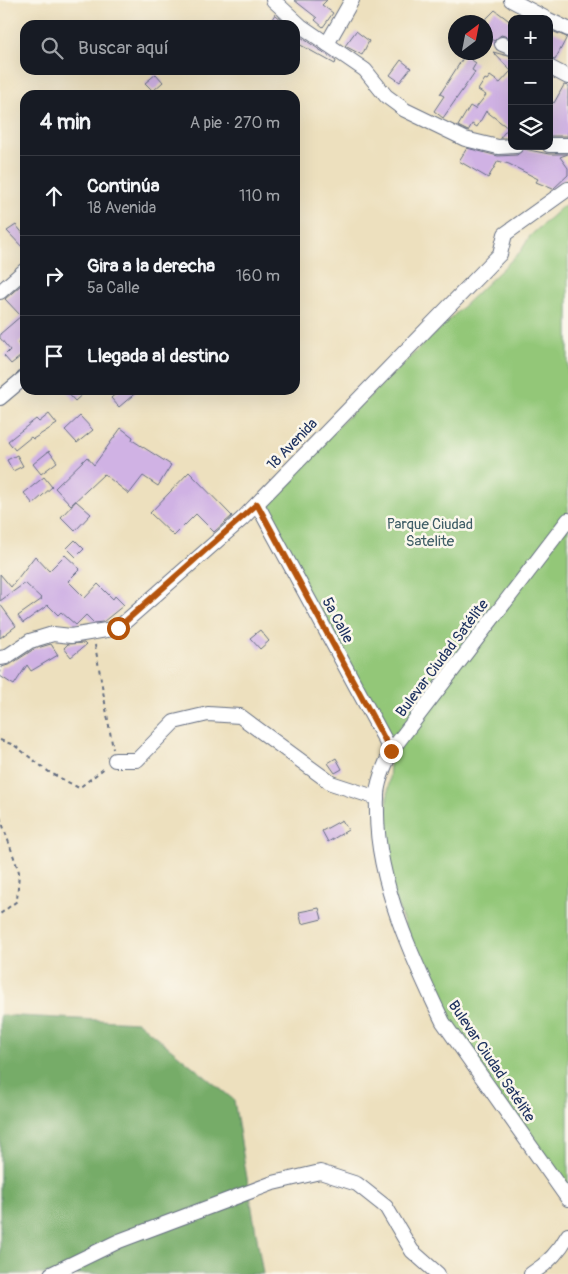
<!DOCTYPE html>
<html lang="es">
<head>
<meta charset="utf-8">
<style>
  body { margin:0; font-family:Pangolin,sans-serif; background:#242831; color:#f1f3f6 }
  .controls { position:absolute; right:15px; top:15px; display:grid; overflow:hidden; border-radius:10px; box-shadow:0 5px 20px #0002 }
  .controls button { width:45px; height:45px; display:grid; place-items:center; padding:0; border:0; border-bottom:1px solid #363941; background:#171b24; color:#f1f3f6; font:25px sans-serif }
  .compass { position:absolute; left:448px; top:15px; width:45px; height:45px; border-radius:50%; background:#171b24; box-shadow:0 5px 20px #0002; rotate:32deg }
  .stop { position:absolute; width:15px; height:15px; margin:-11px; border:4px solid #b45309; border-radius:50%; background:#fff }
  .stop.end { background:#b45309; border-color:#fff; box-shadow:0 1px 5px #0008 }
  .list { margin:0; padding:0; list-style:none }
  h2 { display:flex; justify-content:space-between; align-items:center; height:65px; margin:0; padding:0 20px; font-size:21px }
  h2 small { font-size:16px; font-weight:400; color:#9ea1a6 }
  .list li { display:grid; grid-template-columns:32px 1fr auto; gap:15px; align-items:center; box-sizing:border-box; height:80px; padding:0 20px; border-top:1px solid #363941 }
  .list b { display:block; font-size:19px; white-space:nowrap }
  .list p { margin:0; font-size:16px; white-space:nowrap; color:#9ea1a6 }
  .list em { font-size:16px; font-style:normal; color:#9ea1a6 }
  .icon { flex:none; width:28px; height:28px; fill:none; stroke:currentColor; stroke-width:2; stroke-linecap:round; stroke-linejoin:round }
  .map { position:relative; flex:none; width:568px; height:1274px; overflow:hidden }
  .search { position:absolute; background:#171b24; box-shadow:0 5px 20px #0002; left:20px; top:20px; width:280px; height:55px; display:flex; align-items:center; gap:12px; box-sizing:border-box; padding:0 18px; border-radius:15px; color:#9ea1a6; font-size:19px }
  .panel { position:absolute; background:#171b24; box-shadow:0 5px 20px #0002; left:20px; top:90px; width:280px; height:305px; border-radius:15px }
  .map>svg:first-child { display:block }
  .green { fill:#93c778; stroke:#577b6b }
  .forest { fill:#76ac68; stroke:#486e63 }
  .building { fill:#d0b2e4 }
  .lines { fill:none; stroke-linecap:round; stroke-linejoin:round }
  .minor-casing { stroke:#646d80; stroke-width:16 }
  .path { stroke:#646d80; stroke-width:2; stroke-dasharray:4 4; stroke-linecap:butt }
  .minor { stroke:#fff; stroke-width:14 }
  .route { stroke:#b45309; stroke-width:6 }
  .labels { text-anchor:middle; stroke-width:5; stroke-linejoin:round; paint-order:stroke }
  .street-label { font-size:15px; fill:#1b2f5e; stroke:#fbf7ec }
  .park-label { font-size:15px; fill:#3f5d66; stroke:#fbf7ec }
</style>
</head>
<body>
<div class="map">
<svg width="568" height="1274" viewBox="0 0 568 1274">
  <rect width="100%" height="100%" fill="#fbf7ec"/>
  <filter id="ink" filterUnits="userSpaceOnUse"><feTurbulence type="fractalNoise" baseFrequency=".02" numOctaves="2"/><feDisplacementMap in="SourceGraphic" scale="10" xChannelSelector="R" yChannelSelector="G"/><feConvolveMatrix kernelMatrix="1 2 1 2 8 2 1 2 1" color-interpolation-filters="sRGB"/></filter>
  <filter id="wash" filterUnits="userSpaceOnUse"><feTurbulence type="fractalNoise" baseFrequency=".0096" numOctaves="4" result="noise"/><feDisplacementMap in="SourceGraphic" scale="20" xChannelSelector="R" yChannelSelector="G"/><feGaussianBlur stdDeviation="1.12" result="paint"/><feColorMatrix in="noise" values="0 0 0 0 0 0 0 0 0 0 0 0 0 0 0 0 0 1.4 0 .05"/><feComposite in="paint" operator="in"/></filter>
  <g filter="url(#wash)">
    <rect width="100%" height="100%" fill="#ede0be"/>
    <path class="green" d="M568,206V1198L434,1004L383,866L391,751L257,504L521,251L530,236L562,207Z"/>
    <path class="forest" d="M0,1015L138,1022L234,1100L263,1274H0Z"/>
    <g id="blocks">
      <g class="building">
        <path d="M294,0H327L322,5L333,13L323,27L315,20L317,18Z"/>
        <path d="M495,10L512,23V38L501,35L494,41L486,36V19Z"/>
        <path d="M275,14L287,25H278L271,21Z"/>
        <path d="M549,30L567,37L555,60L549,58Z"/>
        <path d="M356,31L369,41L362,55L345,46Z"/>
        <path d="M295,33L336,61L335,64L295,42Z"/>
        <path d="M493,52L512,57L511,138H500L508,128L486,111L477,127L472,124L468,131L458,126L470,106L475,109L486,95L478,90L485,79L487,80L490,76L500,83L511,71Z"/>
        <path d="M465,55L476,63L472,70L475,72L443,118L434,111L444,96L440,94Z"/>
        <path d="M401,60L411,68L400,82L390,75Z"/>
        <path d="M156,74L163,82L153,91L145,83Z"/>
        <path d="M564,85L568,86V136H549V100L554,103Z"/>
        <path d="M467,148L498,156L517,155L524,149L549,154H568L560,157L568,168V175L553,189L536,182L538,179L509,164L498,161L488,178L459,161Z"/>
        <path d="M16,225L25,236V250L7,231Z"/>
        <path d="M21,285L25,289V337L18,343L25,353L11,364L4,356L10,350L0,338V334L21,316L5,299Z"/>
        <path d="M65,390H87L75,401Z"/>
        <path d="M120,390H139L119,407L111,398Z"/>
        <path d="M49,414L57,424L33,439L31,437L15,450L8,441L36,419L39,422Z"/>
        <path d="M80,416L93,430L77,443L65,430Z"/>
        <path d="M121,428L133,437L132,440L171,465L158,486L143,476L129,494L104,474L71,505L55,488L87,457L94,465Z"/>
        <path d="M49,451L57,462L41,474L33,464Z"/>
        <path d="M17,455L23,466L13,471L7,460Z"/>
        <path d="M189,472L232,516L214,532L196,514L174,536L150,513Z"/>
        <path d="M44,477L52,487L33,504L24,493Z"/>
        <path d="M76,501L91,514L75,531L61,517Z"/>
        <path d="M75,540L84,549L76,557L67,548Z"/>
        <path d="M65,555L80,569L68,581L85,598L98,584L113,599L115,596L124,605L103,622L94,623L86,615L76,625L61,612L58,615L48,605L23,623L18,616L42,599L25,583L0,601V574L11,587L35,556L49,571Z"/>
        <path d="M0,604L16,626L0,638Z"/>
        <path d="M260,630L269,641L260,649L250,638Z"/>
        <path d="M84,643L86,645L71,657L64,648L68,644Z"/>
        <path d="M51,644L58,655L31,671L27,665L14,685L0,676L2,667L11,664L34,649Z"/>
        <path d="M336,758L342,769L335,773L328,763Z"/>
        <path d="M342,820L348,830L328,842L322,831Z"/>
        <path d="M319,908L322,919L302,924L299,912Z"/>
      </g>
    </g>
  </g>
  <g filter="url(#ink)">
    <use href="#blocks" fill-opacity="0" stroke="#646d80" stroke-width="1"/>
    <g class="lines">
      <defs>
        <g id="minor">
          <path d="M273,0L301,26L365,70L386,96L405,110L465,139L498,147L516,146"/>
          <path d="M511,0L547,19"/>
          <path d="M549,20L568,29"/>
          <path d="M327,44L352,0"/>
          <path d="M502,44L512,48"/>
          <path d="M549,67L568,77"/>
          <path d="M549,145H568"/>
          <path d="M0,292L25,270"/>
          <path d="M0,398L25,377"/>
          <path d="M257,504L391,751"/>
          <path d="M568,520L391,751C386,763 380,775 378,787C376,795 377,805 377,813C377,882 413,960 443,1022L568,1199"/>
          <path d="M0,658L6,657L30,641L53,634L71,636L118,628L242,519L500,254L505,234L568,189"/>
          <path d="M115,760H137L174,722L208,714L240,716L331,783L377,798"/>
          <path d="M51,1274L119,1241L273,1183L320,1172L357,1184L386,1207L412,1251L438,1274"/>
          <path d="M531,1274C547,1264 559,1252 568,1235"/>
        </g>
      </defs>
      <use href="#minor" class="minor-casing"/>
      <g class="path">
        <path d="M95,645L113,749"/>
        <path d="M0,740L14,745L49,772L79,788L106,767"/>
        <path d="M0,817L19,872L17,901L0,914"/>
      </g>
      <use href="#minor" class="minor"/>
    </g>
  </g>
  <g class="lines" filter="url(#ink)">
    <path class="route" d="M118,628L257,504L391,751"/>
  </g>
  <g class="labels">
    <g class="street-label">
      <text transform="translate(292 444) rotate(-46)" y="5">18 Avenida</text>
      <text transform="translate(338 620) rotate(62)" y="5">5a Calle</text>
      <text transform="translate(442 658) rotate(-53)" y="5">Bulevar Ciudad Satélite</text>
      <text transform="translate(492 1061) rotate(56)" y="5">Bulevar Ciudad Satélite</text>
    </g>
    <g class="park-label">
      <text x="430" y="529">Parque Ciudad<tspan x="430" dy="17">Satelite</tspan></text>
    </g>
  </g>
</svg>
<div class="controls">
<button>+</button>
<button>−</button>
<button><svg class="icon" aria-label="layers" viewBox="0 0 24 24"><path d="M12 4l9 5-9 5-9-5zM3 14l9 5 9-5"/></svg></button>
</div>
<svg class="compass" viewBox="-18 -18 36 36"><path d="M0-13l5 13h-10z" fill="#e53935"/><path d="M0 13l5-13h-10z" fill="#9ea1a6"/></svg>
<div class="stop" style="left:118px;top:628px"></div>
<div class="stop end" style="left:391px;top:751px"></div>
<div class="search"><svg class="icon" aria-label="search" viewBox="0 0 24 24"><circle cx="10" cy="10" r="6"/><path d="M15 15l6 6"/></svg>Buscar aquí</div>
<section class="panel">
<h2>4 min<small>A pie · 270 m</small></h2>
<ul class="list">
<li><svg class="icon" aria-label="ahead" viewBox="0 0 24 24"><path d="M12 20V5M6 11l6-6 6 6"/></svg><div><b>Continúa</b><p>18 Avenida</p></div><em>110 m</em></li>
<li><svg class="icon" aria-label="right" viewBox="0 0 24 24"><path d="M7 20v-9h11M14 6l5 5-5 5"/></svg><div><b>Gira a la derecha</b><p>5a Calle</p></div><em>160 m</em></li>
<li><svg class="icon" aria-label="arrive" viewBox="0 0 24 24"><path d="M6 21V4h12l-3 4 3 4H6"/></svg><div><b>Llegada al destino</b></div></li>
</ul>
</section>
</div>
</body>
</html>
